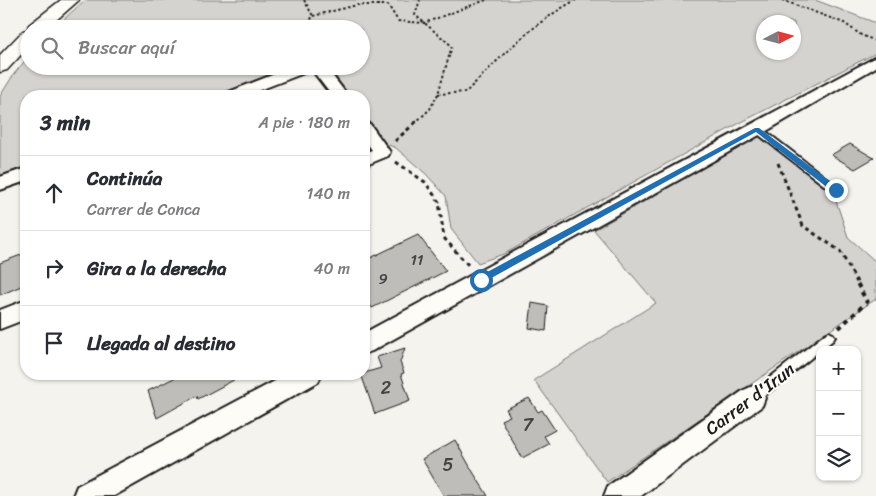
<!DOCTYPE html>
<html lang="es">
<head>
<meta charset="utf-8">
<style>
  body { margin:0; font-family:Sriracha,sans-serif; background:#f2f2f3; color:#2b2b33 }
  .controls { position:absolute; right:15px; bottom:15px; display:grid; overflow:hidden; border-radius:10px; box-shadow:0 1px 4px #0004 }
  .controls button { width:45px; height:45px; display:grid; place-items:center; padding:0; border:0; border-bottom:1px solid #e1e1e2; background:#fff; color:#2b2b33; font:25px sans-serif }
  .compass { position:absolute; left:756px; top:15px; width:45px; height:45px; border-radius:50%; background:#fff; box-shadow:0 1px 4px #0004; rotate:84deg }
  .stop { position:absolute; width:15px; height:15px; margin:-11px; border:4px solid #1f6fb2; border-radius:50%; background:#fff }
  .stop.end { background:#1f6fb2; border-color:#fff; box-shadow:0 1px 5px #0008 }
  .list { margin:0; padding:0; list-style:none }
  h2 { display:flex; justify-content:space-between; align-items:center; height:65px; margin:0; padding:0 20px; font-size:21px }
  h2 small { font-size:16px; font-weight:400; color:#7c7c81 }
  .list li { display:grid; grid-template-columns:32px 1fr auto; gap:15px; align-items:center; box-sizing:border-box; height:75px; padding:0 20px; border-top:1px solid #e1e1e2 }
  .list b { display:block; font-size:19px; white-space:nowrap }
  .list p { margin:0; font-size:16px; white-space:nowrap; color:#7c7c81 }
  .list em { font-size:16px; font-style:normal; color:#7c7c81 }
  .icon { flex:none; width:28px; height:28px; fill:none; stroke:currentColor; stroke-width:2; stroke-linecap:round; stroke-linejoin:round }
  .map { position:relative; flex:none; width:876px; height:496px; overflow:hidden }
  .search { position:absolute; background:#fff; box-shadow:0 1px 4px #0004; left:20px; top:20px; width:350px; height:55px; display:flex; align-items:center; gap:12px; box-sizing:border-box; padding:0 18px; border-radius:28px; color:#7c7c81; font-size:19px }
  .panel { position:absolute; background:#fff; box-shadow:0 1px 4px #0004; left:20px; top:90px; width:350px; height:290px; border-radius:20px }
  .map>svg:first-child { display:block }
  .green { fill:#d4d3cf; stroke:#787876; fill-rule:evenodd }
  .building { fill:#bebdba; stroke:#1c1c1c }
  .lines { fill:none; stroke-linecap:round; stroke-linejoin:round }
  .lane-casing { stroke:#1c1c1c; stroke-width:4 }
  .street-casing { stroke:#1c1c1c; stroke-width:4 }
  .secondary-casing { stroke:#1c1c1c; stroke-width:3 }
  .path-far2 { stroke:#1c1c1c; stroke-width:2; stroke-dasharray:2.5 2.5; stroke-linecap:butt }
  .path-far1 { stroke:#1c1c1c; stroke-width:3; stroke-dasharray:4 4; stroke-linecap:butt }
  .path { stroke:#1c1c1c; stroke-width:4; stroke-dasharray:4.5 4.5; stroke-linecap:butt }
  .lane { fill:#fdfcf7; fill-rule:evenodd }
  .street { fill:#fdfcf7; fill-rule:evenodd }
  .secondary { fill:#fdfcf7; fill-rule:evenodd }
  .route { fill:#1f6fb2 }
  .labels { text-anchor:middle; stroke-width:4.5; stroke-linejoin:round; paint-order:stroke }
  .number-label { font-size:15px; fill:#444 }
  .near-number-label { font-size:18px; fill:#444 }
  .street-label { font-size:18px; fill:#1c1c1c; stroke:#fdfcf7 }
</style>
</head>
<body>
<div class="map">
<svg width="876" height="496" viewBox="0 0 876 496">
  <rect width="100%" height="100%" fill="#f4f3ee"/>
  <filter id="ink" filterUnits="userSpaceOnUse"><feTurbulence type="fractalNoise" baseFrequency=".02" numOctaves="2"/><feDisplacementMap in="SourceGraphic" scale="10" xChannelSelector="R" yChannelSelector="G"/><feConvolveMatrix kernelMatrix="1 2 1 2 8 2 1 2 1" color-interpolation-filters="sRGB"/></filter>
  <g filter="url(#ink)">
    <g class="green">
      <path d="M85,0H815L876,23V53L736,125L506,253L478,263L451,229L446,196L426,174L396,148L386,144L364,115V96H350L328,66H361V29H53ZM764,22H794V52H764Z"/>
      <path d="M29,56V66H296L215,96H26V166L0,176V96L14,74Z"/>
      <path d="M759,136L834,195L848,237L876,262V299L607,482L534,380L656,303L594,230Z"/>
    </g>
    <g class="building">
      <path d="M850,144L874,158L855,169L831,155Z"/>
      <path d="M418,235L446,271L372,308L364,296V261Z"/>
      <path d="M26,253V284L0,295V263Z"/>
      <path d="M532,303L548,306L546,331L529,328Z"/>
      <path d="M405,348L400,362L404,373L401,374L410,401L375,414L361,374L381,368L377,357Z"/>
      <path d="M182,374H245L198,399L197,396L157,418L148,391Z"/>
      <path d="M529,398L538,412L542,410L555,430L544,436L549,444L522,458L501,420L510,416L506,409Z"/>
      <path d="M455,440L473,472L488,496H444L422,459Z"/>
    </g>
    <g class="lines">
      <defs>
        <g id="lane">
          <path d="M754,127H760L839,188L841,190L839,192H833L754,131Z"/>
          <path d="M829,332L833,334L835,337L833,340L757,402L753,404L749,402L747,398L749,394L825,334Z"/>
        </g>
        <g id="street">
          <path d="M876,57V67L763,133L372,351L364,354V333Z"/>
          <path d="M295,66H325L348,96H332L312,70L244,96H223L226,93Z"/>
          <path d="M364,123L370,124L390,152L388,156L364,166V153L372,150L364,139Z"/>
          <path d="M26,168V181L0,190V177Z"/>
          <path d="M26,300V319L0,329V310Z"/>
          <path d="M288,374H322L318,382L114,496H73L77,486Z"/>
          <path d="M753,386L762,390L765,398L762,406L641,496H604L608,486L744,390Z"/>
        </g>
        <path id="secondary" d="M61,0H79L46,29H29V46L7,70L0,72V55L23,31L27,30L29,25Z"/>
      </defs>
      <use href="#lane" class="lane-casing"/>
      <use href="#street" class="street-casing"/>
      <use href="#secondary" class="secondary-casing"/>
      <g class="path-far2">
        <path d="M304,0L313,16L305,29"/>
        <path d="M782,0L844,23L861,35L876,41"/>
        <path d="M313,16L357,5H388L398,21L424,23L486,0"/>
        <path d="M438,94L466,92C500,58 532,23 576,0"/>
        <path d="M415,123L430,109L438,94L452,46L415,15L420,0"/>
      </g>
      <g class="path-far1">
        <path d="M395,141L416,122"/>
        <path d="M396,162L425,182L439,202L444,238L469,266"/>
        <path d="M778,163L803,226L840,251L858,284"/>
      </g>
      <path class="path" d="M839,328L867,302L857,283"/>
      <use href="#lane" class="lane"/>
      <use href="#street" class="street"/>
      <use href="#secondary" class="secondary"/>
    </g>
  </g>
  <path class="route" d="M755,128H759L839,188V192H833L756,132L484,282H478V277Z"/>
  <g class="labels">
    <g class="number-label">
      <text x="417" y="265">11</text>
      <text x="383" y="284">9</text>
    </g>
    <g class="near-number-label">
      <text x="386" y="394">2</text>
      <text x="528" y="431">7</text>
      <text x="448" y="471">5</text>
    </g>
    <g class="street-label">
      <text transform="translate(750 399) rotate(-37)" y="6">Carrer d'Irun</text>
    </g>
  </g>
</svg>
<div class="controls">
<button>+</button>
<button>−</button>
<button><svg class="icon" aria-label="layers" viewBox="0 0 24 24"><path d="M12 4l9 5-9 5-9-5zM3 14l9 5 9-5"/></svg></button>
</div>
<svg class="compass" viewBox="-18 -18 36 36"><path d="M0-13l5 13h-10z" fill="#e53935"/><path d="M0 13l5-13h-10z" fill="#7c7c81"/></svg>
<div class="stop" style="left:481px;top:280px"></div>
<div class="stop end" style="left:836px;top:190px"></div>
<div class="search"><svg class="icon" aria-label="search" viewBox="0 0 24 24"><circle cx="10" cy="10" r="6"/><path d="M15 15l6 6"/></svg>Buscar aquí</div>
<section class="panel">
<h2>3 min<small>A pie · 180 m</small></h2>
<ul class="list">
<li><svg class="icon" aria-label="ahead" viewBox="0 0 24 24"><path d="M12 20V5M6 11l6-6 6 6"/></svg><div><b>Continúa</b><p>Carrer de Conca</p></div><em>140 m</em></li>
<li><svg class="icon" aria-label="right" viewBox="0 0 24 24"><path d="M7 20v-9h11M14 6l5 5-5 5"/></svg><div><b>Gira a la derecha</b></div><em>40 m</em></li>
<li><svg class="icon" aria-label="arrive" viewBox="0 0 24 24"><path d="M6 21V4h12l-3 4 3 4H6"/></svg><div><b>Llegada al destino</b></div></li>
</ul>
</section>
</div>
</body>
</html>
